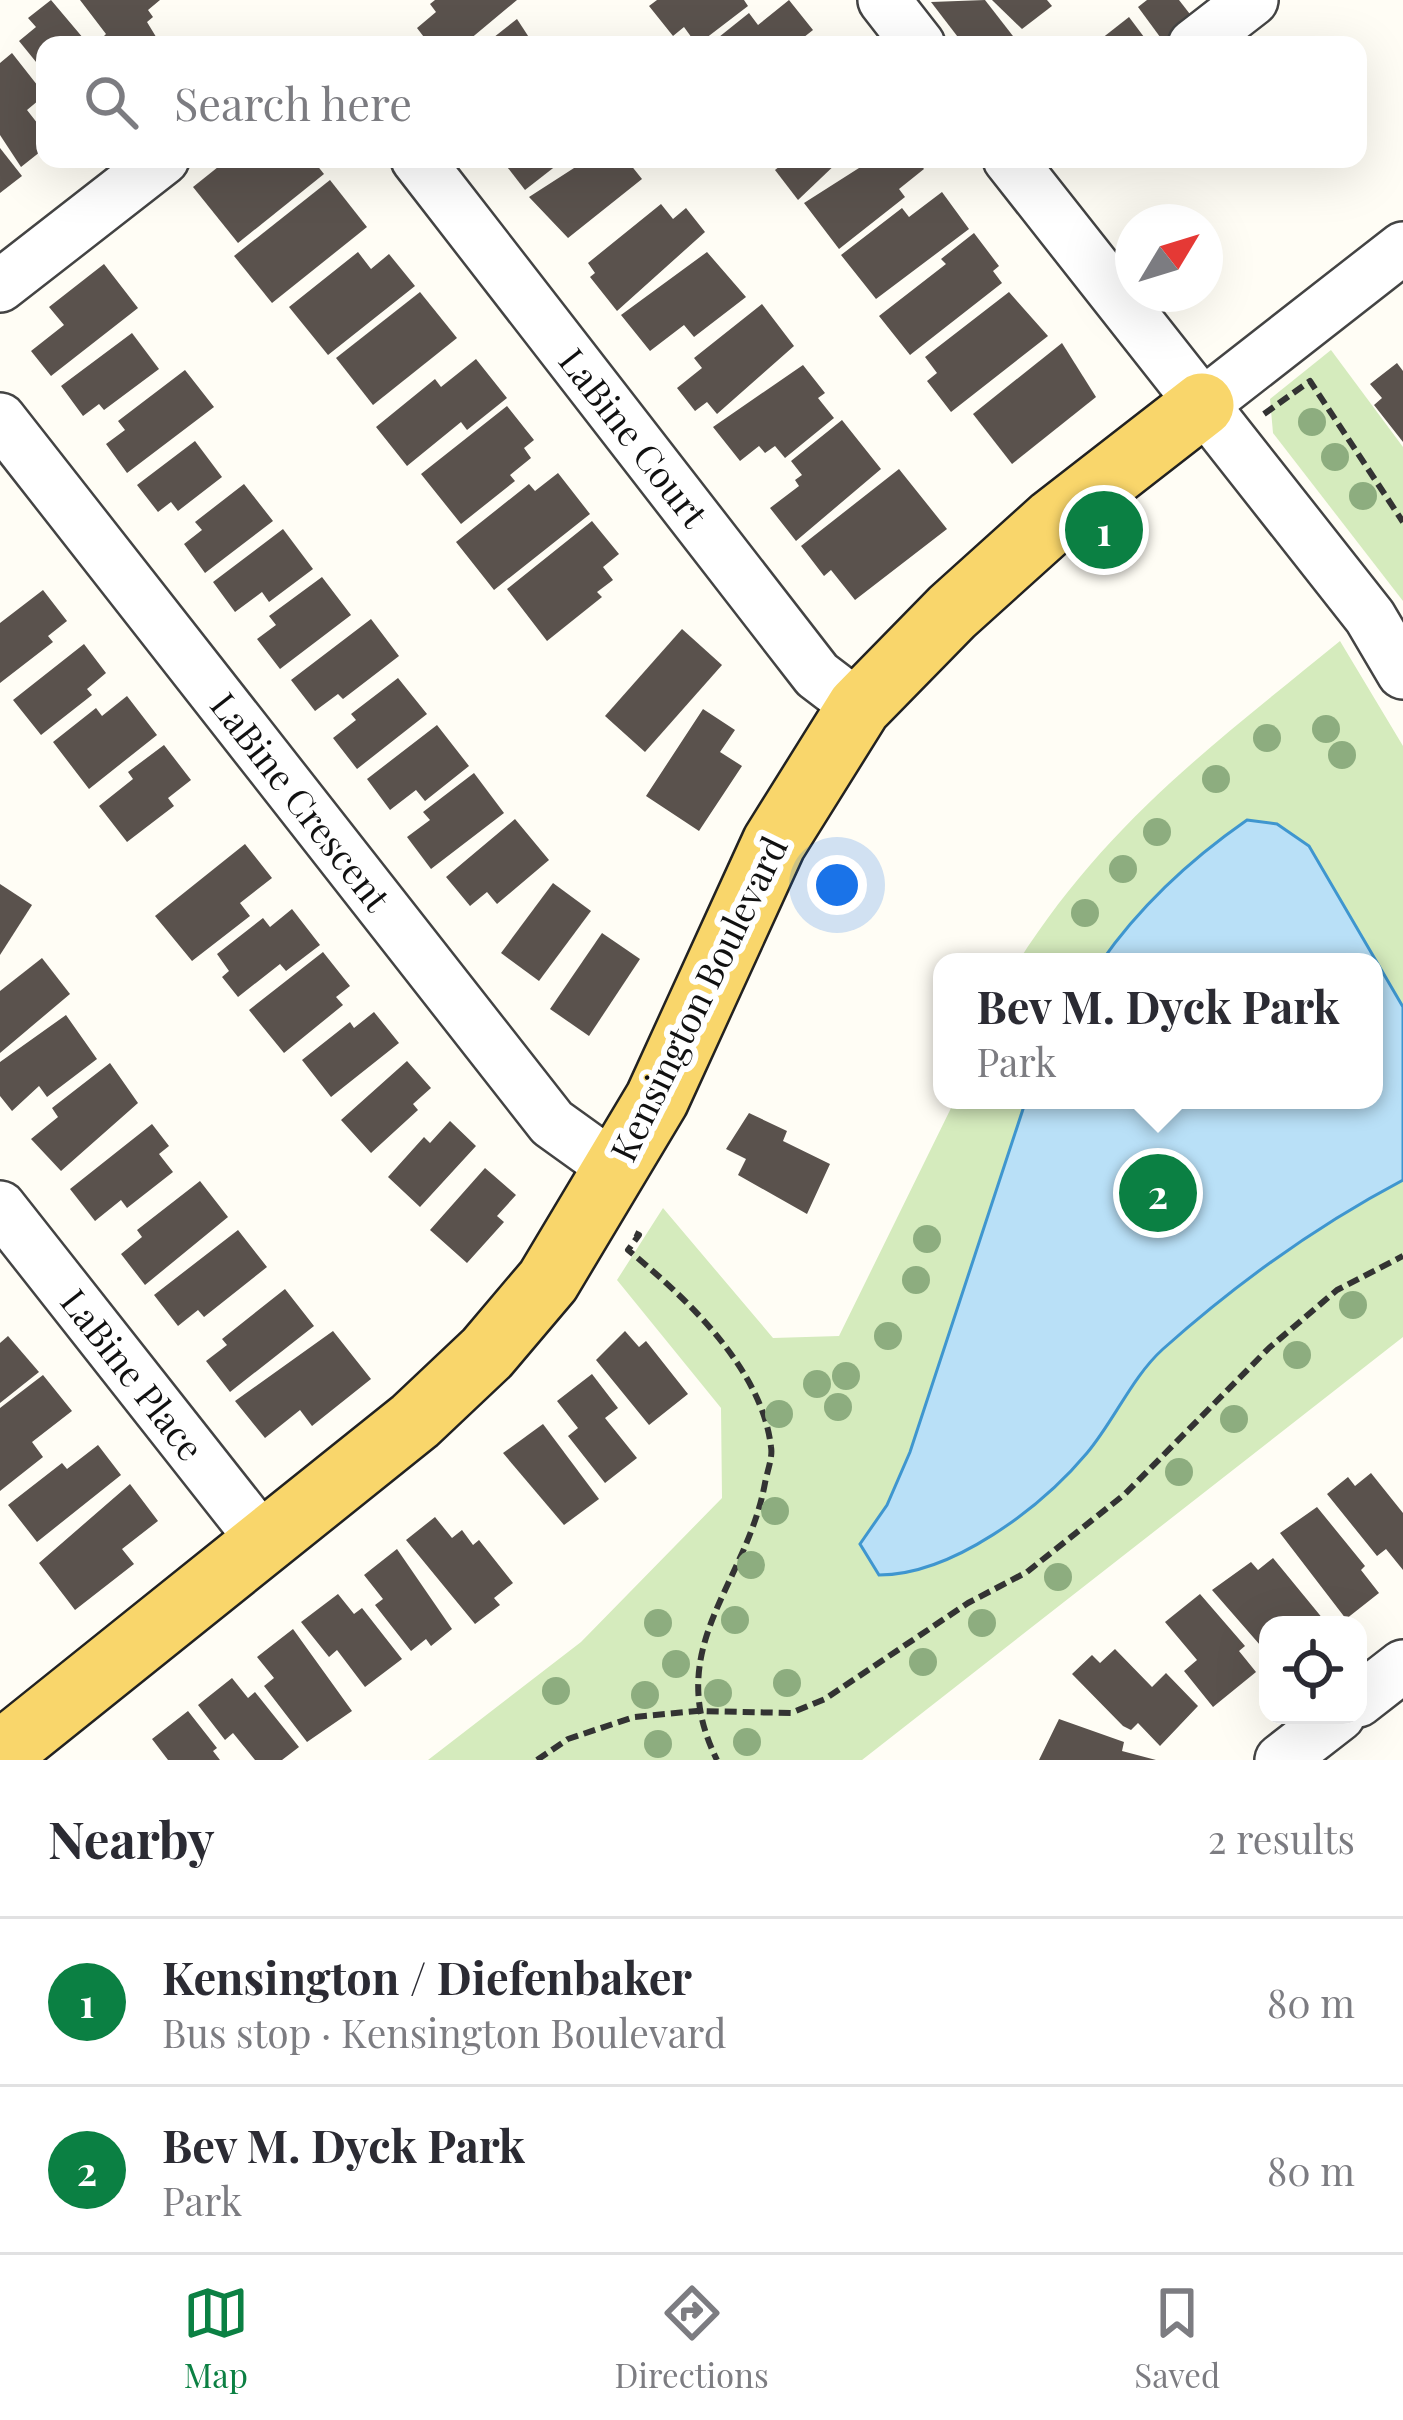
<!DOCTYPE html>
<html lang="en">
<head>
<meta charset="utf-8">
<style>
  body { margin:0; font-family:"Playfair Display",serif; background:#f7f7f7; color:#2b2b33 }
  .controls { position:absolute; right:36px; bottom:36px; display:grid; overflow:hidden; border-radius:24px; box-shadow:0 12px 48px #0002 }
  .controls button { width:108px; height:108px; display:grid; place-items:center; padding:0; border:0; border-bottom:3px solid #e1e1e2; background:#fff; color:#2b2b33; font:60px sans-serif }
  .compass { position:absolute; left:1115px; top:204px; width:108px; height:108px; border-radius:50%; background:#fff; box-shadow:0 12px 48px #0002; rotate:52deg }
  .you { position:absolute; left:837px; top:885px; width:42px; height:42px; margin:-30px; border:9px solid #fff; border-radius:50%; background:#1a73e8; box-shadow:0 0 0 18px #1a73e833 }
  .badge { display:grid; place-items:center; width:78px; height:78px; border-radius:50%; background:#0b8043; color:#fff; font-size:39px; font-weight:700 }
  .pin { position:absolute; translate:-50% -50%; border:6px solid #fff; box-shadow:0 3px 12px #0006 }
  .popup { position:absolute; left:933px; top:953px; width:450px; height:156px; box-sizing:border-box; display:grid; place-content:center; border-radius:24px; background:#fff; filter:drop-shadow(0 3px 9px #0005); font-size:39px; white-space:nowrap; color:#7c7c81 }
  .popup b { font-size:45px; color:#2b2b33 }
  .popup::after { content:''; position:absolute; left:50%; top:100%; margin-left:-24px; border:24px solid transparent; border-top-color:#fff }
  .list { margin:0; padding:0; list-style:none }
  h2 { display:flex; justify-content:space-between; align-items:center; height:156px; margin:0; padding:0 48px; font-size:51px }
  h2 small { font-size:39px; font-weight:400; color:#7c7c81 }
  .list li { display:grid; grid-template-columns:78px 1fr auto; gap:36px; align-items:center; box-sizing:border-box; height:168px; padding:0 48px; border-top:3px solid #e1e1e2 }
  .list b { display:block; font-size:45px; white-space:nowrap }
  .list p { margin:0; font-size:39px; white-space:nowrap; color:#7c7c81 }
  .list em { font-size:39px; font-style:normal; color:#7c7c81 }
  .icon { flex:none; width:66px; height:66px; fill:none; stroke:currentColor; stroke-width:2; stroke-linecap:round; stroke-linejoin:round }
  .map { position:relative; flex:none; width:1403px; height:1760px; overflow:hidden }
  .search { position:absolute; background:#fff; box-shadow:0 12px 48px #0002; left:36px; right:36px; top:36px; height:132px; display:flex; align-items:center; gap:30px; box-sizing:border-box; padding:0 42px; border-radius:24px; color:#7c7c81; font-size:45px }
  .sheet { height:492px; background:#fff }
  nav { display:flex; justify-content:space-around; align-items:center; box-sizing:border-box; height:168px; border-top:3px solid #e1e1e2; background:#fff; font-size:33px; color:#7c7c81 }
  nav a { display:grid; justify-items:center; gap:6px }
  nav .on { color:#0b8043 }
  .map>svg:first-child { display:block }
  .green { fill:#d5ebbd }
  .water { fill:#b9e0f7; stroke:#3f96cf; stroke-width:3 }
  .building { fill:#5a524d }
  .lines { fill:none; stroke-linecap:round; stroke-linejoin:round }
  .minor-casing { stroke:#444; stroke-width:56 }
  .major-casing { stroke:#222; stroke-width:68 }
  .path { stroke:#333; stroke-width:6; stroke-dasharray:12 6; stroke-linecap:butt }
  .minor { stroke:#fff; stroke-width:51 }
  .major { stroke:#f9d66b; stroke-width:63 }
  .tree { fill:#8dad7f }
  .labels { text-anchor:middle; stroke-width:12; stroke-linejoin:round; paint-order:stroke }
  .street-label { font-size:36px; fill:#111; stroke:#fff }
</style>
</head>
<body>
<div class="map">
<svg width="1403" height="1760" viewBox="0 0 1403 1760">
  <rect width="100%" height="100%" fill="#fffdf5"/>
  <g class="green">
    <path d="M1331,350L1403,447V601L1273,433L1270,399Z"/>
    <path d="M1340,641L1403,746V1337L862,1760H428L581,1642L722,1498L721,1408L617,1280L663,1208L773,1338L839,1336L955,1100H1374V962H1018C1107,822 1214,744 1340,641Z"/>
  </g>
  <path class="water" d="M1247,820L1277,824L1309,846L1403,1007V1180C1314,1227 1238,1282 1163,1349C1132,1377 1114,1421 1087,1453C1041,1508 952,1575 879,1575L860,1544L887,1505L910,1452L1026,1100H1374V962H1101C1140,906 1191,859 1247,820Z"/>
  <g class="building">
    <path d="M51,0L89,45H45V73L19,41L36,27L28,18Z"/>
    <path d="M80,0H160L148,10L153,17L147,22L161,45H107L102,38L106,34Z"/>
    <path d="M435,0H517L463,45H430L417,28L436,12L430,4Z"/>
    <path d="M657,0H744L748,6L697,45L684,27L673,36L649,6Z"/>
    <path d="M789,0L813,30L794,45H709L749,13L758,25Z"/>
    <path d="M985,0L1020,45H964L931,2Z"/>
    <path d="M992,0H1047L1052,6L1022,29Z"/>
    <path d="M1147,0H1179L1193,18L1163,41L1138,7Z"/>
    <path d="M1129,17L1150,45H1106L1101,39Z"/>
    <path d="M517,19L534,45H484Z"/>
    <path d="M12,53L45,95L27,110L45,133V148L21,167L0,135V63Z"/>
    <path d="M0,148L22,176L0,193Z"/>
    <path d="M228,159H312L324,174L238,243L193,187Z"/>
    <path d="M501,159H553L557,165L525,190Z"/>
    <path d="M588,159H636L630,164L642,179L568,238L529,197Z"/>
    <path d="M789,159H841L798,200L775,170Z"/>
    <path d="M860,159H916L924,169L899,189L905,197L839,249L804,203L859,168L854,163Z"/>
    <path d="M330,180L367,227L272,303L234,256Z"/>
    <path d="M942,192L969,229L876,299L841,255L902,208L909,217Z"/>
    <path d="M661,204L673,219L686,208L705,232L617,311L590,277L595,273L588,263Z"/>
    <path d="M974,233L999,266L993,271L1002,283L910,355L879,316L946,264L941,259Z"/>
    <path d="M358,252L371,269L389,254L415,286L328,355L289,307Z"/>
    <path d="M707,252L746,297L694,337L684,325L650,351L621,315Z"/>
    <path d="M104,264L138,308L51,376L31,351L64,325L49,307Z"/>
    <path d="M420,292L457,338L373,405L336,358Z"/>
    <path d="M1009,292L1048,336L951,412L927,381L937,373L925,357Z"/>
    <path d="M762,304L794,346L717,414L707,402L695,411L677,388L702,368L694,358Z"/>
    <path d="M132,333L159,369L104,410L99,404L83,416L61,386Z"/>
    <path d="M1062,343L1096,397L1012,464L973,414Z"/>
    <path d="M476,359L507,398L467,430L461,422L407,466L376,427L435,379L441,387Z"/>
    <path d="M1397,363L1403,371V442L1374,405L1382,398L1370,384Z"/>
    <path d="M803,365L825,393L818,398L834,418L785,458L775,446L765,453L759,446L740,461L713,427Z"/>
    <path d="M185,370L214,407L127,473L106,444L125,430L118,421Z"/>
    <path d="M507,406L534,440L524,448L531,458L510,475L515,481L461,524L421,474Z"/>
    <path d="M842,420L881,469L796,541L770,508L799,486L795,480L802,475L791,461Z"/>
    <path d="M195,441L222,477L178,511L171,502L158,512L137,485Z"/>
    <path d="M899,469L947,529L855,600L831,570L824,576L801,546Z"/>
    <path d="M558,473L590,514L494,590L456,542L529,484L535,491Z"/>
    <path d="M244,484L273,521L205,573L184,544L202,530L195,522Z"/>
    <path d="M592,521L619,554L603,567L613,580L597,592L602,597L547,641L507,589Z"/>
    <path d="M283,529L313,569L269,602L262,592L235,612L213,582Z"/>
    <path d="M322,577L351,615L280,669L257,639L276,625L269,616Z"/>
    <path d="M43,590L67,621L48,636L53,642L0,683V623Z"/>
    <path d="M371,619L399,656L343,699L338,694L315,711L291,680Z"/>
    <path d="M682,629L722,665L645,752L605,716Z"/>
    <path d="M84,644L106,673L87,689L92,695L41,735L13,700Z"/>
    <path d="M398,678L427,714L357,769L333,738L356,720L351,714Z"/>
    <path d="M127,696L157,735L89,789L53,742L96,708L102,716Z"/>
    <path d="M703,709L735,730L720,752L742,766L699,831L646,796Z"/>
    <path d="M437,725L469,766L425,801L416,790L390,810L367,779Z"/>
    <path d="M164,745L191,780L168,798L174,806L127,842L99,806L133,779L128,772Z"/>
    <path d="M474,773L504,813L431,869L407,837L430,820L423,812Z"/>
    <path d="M515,819L549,860L497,904L487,892L470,906L446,877Z"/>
    <path d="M245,844L272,878L240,903L250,916L192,961L155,916Z"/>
    <path d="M553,883L591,911L539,981L501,953Z"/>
    <path d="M0,884L32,905L0,955Z"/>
    <path d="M292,909L320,945L286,971L280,964L238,997L222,977L229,971L217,954L263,918L270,927Z"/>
    <path d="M602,933L640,959L589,1036L550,1009Z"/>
    <path d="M323,952L350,986L336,997L343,1005L284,1053L249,1010Z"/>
    <path d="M42,958L70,994L0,1053V991Z"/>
    <path d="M374,1012L399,1043L331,1097L302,1060L350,1022L354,1028Z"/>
    <path d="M66,1015L97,1059L47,1097L39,1086L12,1111L0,1096V1062Z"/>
    <path d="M407,1061L431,1088L413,1104L418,1110L371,1153L341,1120Z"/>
    <path d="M110,1063L138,1103L61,1171L31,1139L58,1117L52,1108Z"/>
    <path d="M749,1113L787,1131L783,1141L830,1164L807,1214L738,1175L746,1159L726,1149Z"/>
    <path d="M450,1121L476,1146L420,1207L388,1177L424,1137L430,1143Z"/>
    <path d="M152,1124L169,1146L159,1154L173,1172L127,1208L121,1200L95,1221L70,1189Z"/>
    <path d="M485,1168L516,1195L497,1216L504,1222L467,1263L430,1230Z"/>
    <path d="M200,1181L228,1217L145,1285L121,1254L142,1237L137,1230Z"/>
    <path d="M238,1230L267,1267L204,1317L198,1310L178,1326L154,1295Z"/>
    <path d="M285,1289L314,1326L230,1392L206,1361L227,1345L222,1339Z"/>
    <path d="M333,1331L371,1379L312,1426L300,1410L265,1438L235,1401Z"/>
    <path d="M625,1331L639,1347L646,1341L688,1394L649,1425L596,1360Z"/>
    <path d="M8,1336L39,1372L0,1403V1343Z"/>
    <path d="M592,1374L618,1408L605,1418L637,1458L605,1483L568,1436L578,1428L557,1401Z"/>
    <path d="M43,1375L72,1411L32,1442L43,1457L0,1491V1408Z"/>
    <path d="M543,1424L599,1499L564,1525L503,1453Z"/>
    <path d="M98,1445L121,1475L37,1542L8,1505L62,1463L67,1469Z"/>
    <path d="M1371,1473L1403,1513V1570L1386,1549L1377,1556L1327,1494L1348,1477L1355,1486Z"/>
    <path d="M130,1484L158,1521L122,1549L134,1564L75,1610L39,1563Z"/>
    <path d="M1317,1507L1365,1566L1361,1570L1379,1593L1346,1619L1280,1533Z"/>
    <path d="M435,1517L452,1538L462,1530L473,1545L479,1540L513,1583L494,1598L500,1605L475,1624L406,1540Z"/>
    <path d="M397,1549L452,1629L431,1646L426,1639L411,1651L375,1605L383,1599L364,1575Z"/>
    <path d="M1273,1558L1328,1625H1268V1639L1260,1645L1212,1590L1251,1562L1258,1570Z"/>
    <path d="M338,1594L354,1614L362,1608L402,1659L365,1687L337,1650L329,1657L301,1622Z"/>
    <path d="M1200,1594L1245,1646L1239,1651L1256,1672L1213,1707L1184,1671L1197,1660L1165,1622Z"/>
    <path d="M293,1629L352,1711L307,1742L264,1686L274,1678L257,1657Z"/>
    <path d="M1115,1649L1152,1687L1166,1673L1198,1706L1160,1746L1138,1723L1131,1730L1123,1726L1072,1674L1092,1655L1100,1663Z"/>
    <path d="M232,1678L248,1698L255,1692L299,1747L282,1760H255L233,1733L225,1740L198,1705Z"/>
    <path d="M188,1711L217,1748L213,1751L220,1760H168L152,1739Z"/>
    <path d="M1059,1719L1124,1742L1122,1751L1156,1760H1039Z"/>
  </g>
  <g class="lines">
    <defs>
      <g id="minor">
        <path d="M884,0L919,45"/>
        <path d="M1194,45L1252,0"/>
        <path d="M417,159L817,675L859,707"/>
        <path d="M1009,159L1370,617L1403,673"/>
        <path d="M0,286L163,159"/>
        <path d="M1202,405L1403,248"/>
        <path d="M0,419L552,1123L616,1169"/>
        <path d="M0,1207L264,1542"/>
        <path d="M1358,1701L1403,1666"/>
        <path d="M1281,1760L1339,1715"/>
      </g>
      <path id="major" d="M0,1754L415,1421L487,1353L548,1281L657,1099L774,843L859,707L952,612L1054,520L1202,405"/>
    </defs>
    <use href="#minor" class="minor-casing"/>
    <use href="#major" class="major-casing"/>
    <g class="path">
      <path d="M1264,414L1310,381L1403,522"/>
      <path d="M635,1233L639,1235L628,1250C685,1297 762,1368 771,1447C773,1457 767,1472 765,1483C746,1587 661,1647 717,1760"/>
      <path d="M537,1760L568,1739L634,1717L697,1711L791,1713L825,1699L968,1603L1027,1572L1125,1494L1269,1348L1337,1290L1403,1256"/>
    </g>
    <use href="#minor" class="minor"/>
    <use href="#major" class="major"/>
  </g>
  <g class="tree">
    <circle cx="1312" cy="422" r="14"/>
    <circle cx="1335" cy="457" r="14"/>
    <circle cx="1363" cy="496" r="14"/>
    <circle cx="1326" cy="729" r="14"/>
    <circle cx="1267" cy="738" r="14"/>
    <circle cx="1342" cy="755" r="14"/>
    <circle cx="1216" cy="779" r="14"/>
    <circle cx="1157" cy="832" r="14"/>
    <circle cx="1123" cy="869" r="14"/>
    <circle cx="1085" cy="913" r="14"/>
    <circle cx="927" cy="1239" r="14"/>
    <circle cx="916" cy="1280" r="14"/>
    <circle cx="1353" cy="1305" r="14"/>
    <circle cx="888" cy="1336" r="14"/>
    <circle cx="1297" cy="1355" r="14"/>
    <circle cx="846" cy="1376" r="14"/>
    <circle cx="817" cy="1384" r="14"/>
    <circle cx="838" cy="1407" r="14"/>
    <circle cx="779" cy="1414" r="14"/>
    <circle cx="1234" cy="1419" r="14"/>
    <circle cx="1179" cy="1472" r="14"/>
    <circle cx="775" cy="1511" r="14"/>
    <circle cx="751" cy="1565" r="14"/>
    <circle cx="1058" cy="1577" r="14"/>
    <circle cx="735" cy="1620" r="14"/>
    <circle cx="658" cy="1623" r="14"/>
    <circle cx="982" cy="1623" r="14"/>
    <circle cx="923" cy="1662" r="14"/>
    <circle cx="676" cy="1664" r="14"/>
    <circle cx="787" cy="1683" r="14"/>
    <circle cx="556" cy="1691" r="14"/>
    <circle cx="718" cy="1693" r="14"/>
    <circle cx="645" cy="1695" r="14"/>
    <circle cx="747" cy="1742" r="14"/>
    <circle cx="658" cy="1744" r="14"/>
  </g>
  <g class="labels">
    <g class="street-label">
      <text transform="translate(633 438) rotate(52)" y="13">LaBine Court</text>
      <text transform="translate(300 802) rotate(52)" y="13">LaBine Crescent</text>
      <text transform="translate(699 999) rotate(-64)" y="13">Kensington Boulevard</text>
      <text transform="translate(132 1375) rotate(52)" y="13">LaBine Place</text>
    </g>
  </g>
</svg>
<div class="controls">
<button><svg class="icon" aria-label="locate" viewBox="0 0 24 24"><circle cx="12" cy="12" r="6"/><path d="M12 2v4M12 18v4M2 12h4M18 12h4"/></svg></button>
</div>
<svg class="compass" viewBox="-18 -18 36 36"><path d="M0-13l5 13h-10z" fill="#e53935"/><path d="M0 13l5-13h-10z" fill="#7c7c81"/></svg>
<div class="you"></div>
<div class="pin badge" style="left:1104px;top:530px">1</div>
<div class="pin badge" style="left:1158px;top:1193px">2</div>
<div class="popup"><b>Bev M. Dyck Park</b>Park</div>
<div class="search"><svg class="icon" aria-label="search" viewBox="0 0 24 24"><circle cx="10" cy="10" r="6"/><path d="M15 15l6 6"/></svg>Search here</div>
</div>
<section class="sheet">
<h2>Nearby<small>2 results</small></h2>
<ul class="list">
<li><span class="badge">1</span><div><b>Kensington / Diefenbaker</b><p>Bus stop · Kensington Boulevard</p></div><em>80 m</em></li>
<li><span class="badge">2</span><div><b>Bev M. Dyck Park</b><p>Park</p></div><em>80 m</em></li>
</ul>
</section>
<nav>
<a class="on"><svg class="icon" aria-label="map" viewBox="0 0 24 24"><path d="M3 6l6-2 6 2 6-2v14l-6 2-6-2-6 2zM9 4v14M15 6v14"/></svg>Map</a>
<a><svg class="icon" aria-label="directions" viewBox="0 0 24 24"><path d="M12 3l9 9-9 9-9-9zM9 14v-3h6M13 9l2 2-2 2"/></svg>Directions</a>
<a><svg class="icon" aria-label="saved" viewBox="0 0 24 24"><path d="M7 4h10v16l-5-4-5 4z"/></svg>Saved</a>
</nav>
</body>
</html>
